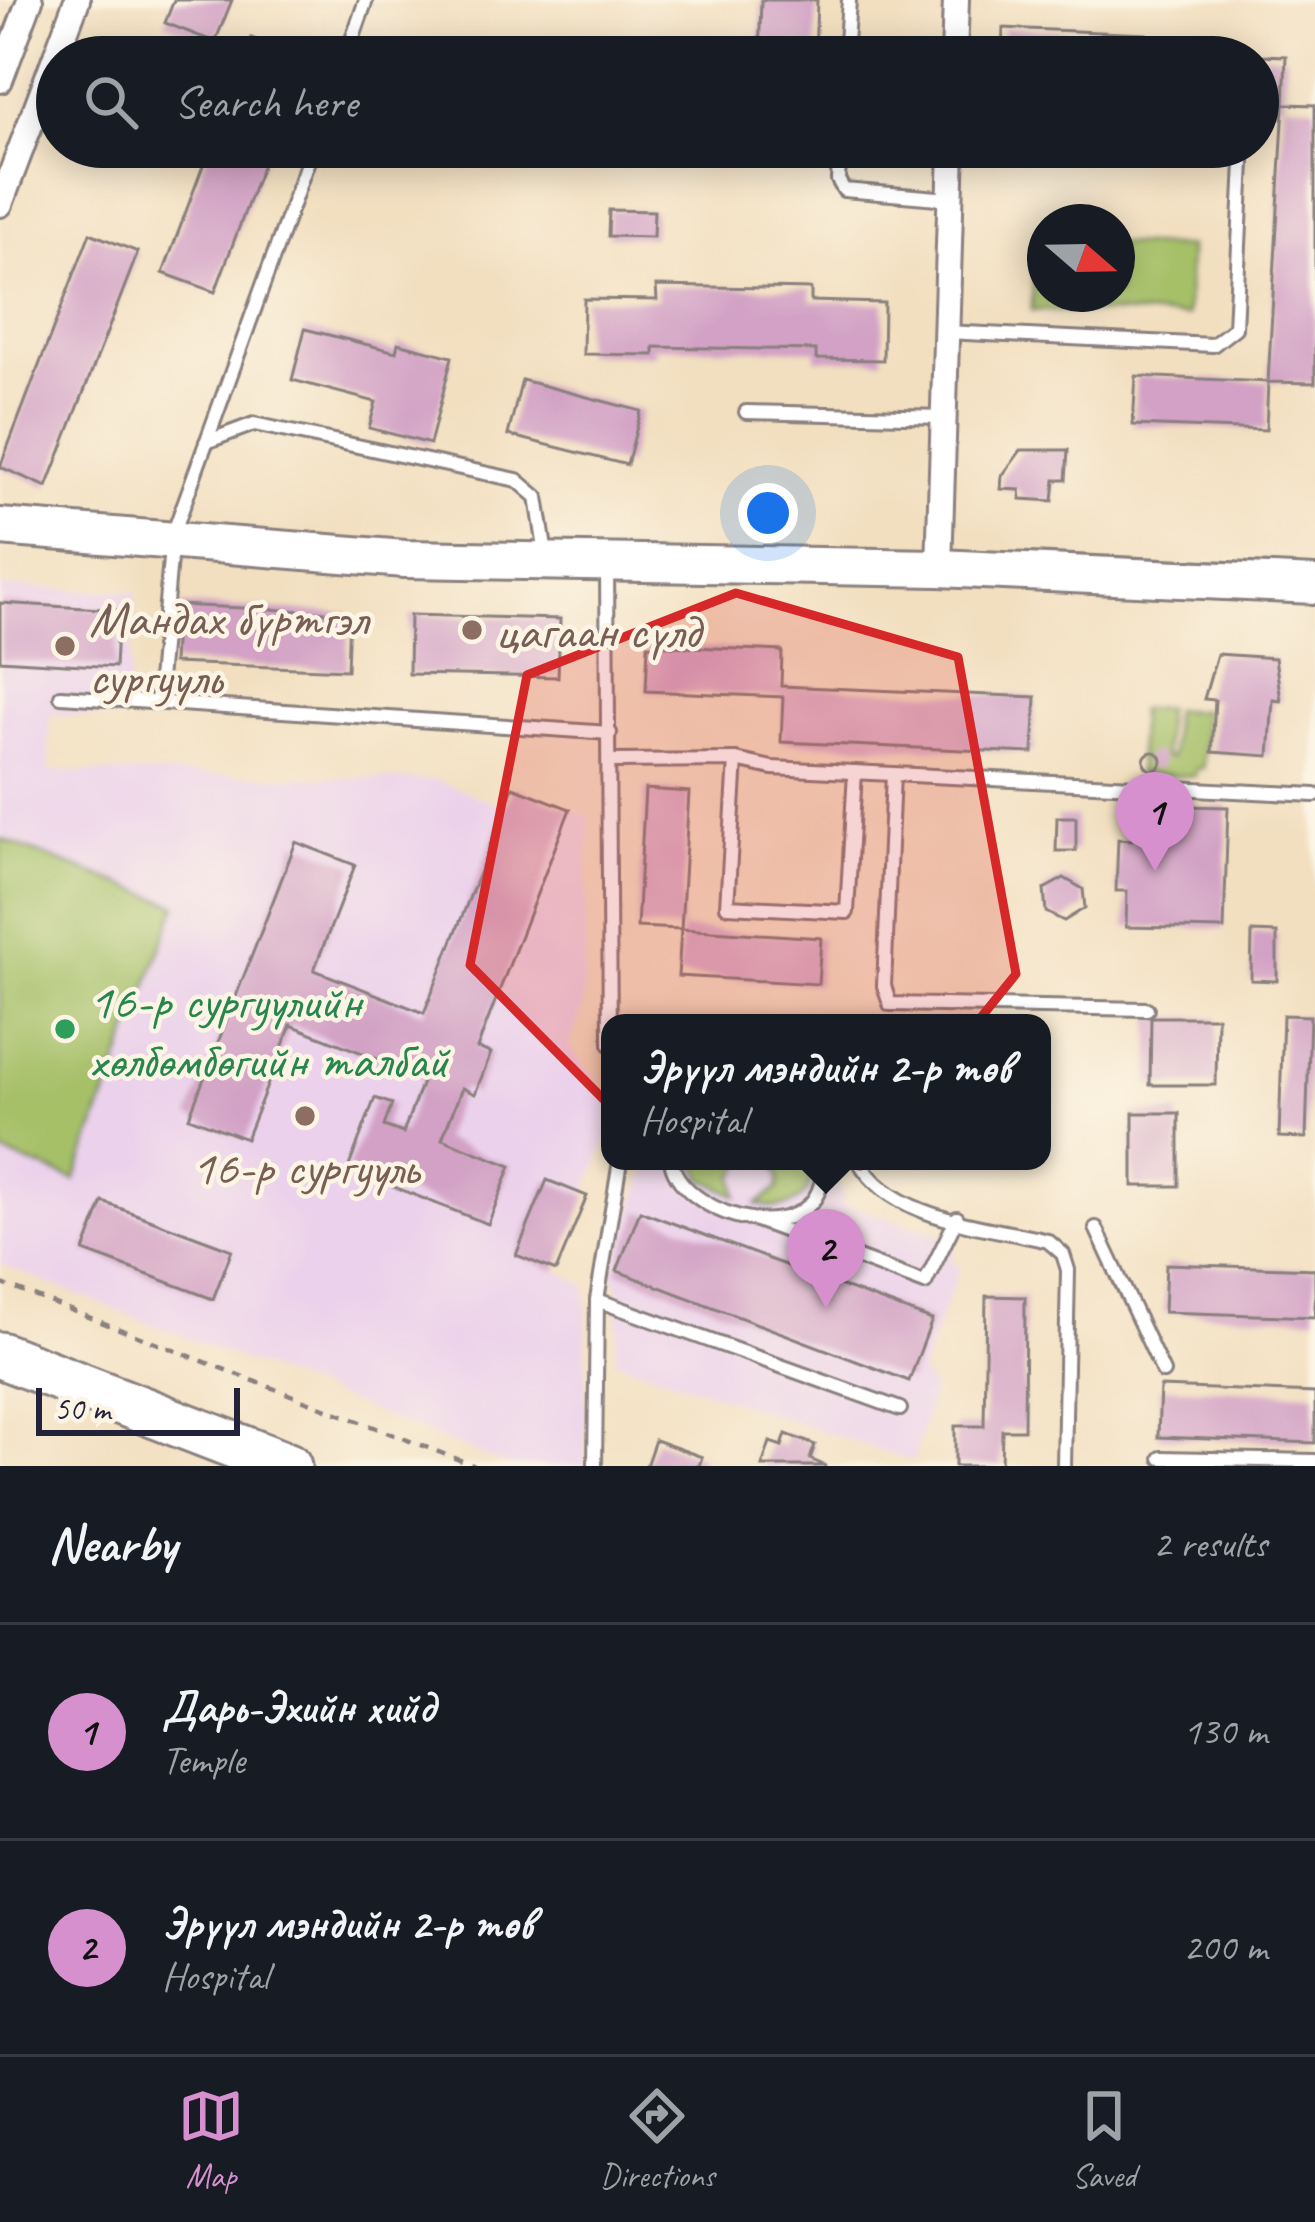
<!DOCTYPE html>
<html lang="en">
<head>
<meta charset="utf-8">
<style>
  body { margin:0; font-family:Caveat,sans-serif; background:#242831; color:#f1f3f6 }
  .compass { position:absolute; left:1027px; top:204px; width:108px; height:108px; border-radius:50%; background:#171b24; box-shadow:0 6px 30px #0003; rotate:110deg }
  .scale { position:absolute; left:36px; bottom:30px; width:204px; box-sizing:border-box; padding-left:12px; border:6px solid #22223b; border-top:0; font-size:33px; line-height:42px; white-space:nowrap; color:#22223b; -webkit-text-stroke:9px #fcf5e5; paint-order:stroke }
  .you { position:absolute; left:768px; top:513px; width:42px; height:42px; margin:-30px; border:9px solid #fff; border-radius:50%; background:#1a73e8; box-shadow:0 0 0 18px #1a73e833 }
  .badge { display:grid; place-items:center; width:78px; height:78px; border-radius:50%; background:#d690ce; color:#111; font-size:39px; font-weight:700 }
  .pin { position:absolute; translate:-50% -99px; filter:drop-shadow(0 3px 6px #0008) }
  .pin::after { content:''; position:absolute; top:63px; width:42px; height:36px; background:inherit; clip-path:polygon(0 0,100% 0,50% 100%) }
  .popup { position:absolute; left:601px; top:1014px; width:450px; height:156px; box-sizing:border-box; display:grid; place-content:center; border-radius:24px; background:#171b24; filter:drop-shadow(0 3px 9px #0005); font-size:39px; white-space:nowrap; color:#9ea1a6 }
  .popup b { font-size:45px; color:#f1f3f6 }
  .popup::after { content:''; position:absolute; left:50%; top:100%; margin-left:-24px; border:24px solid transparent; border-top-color:#171b24 }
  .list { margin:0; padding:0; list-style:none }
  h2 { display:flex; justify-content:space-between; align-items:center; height:156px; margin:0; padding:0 48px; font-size:51px }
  h2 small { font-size:39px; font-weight:400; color:#9ea1a6 }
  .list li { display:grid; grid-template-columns:78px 1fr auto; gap:36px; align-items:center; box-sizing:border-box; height:216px; padding:0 48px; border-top:3px solid #363941 }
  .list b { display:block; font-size:45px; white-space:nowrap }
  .list p { margin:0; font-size:39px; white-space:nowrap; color:#9ea1a6 }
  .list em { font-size:39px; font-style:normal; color:#9ea1a6 }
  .icon { flex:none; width:66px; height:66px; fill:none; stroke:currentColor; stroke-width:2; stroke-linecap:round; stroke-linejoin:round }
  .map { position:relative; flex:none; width:1315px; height:1466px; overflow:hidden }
  .search { position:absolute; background:#171b24; box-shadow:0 6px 30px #0003; left:36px; right:36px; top:36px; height:132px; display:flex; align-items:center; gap:30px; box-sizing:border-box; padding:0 42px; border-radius:66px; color:#9ea1a6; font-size:45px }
  .sheet { height:588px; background:#171b24 }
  nav { display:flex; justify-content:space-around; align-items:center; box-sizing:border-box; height:168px; border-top:3px solid #363941; background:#171b24; font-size:33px; color:#9ea1a6 }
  nav a { display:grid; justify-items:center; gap:6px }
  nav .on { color:#d690ce }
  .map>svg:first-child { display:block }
  .built { fill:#ebd1eb }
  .green { fill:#a6c067; stroke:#647151; stroke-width:3 }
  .building { fill:#d2a1c5 }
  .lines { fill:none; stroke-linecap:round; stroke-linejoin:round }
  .lane-casing { stroke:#8a807e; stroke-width:18 }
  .street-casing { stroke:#8a807e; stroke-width:30 }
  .secondary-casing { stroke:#8a807e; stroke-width:42 }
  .highway-casing { stroke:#8a807e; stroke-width:51 }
  .path { stroke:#8a807e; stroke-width:4.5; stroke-dasharray:9 9; stroke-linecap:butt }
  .lane { stroke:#fff; stroke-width:12 }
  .street { stroke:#fff; stroke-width:24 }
  .secondary { stroke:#fff; stroke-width:36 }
  .highway { stroke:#fff; stroke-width:45 }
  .marked { fill:#d62828; fill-opacity:0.2; stroke:#d62828; stroke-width:9; stroke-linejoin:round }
  .education-dot { fill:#8d6e63; stroke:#fcf5e5; stroke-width:4.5 }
  .leisure-dot { fill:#2e9e5b; stroke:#fcf5e5; stroke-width:4.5 }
  .labels { text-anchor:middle; stroke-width:9; stroke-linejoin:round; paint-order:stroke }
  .education-label { font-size:51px; fill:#785e54; stroke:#fcf5e5; text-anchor:start }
  .leisure-label { font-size:51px; fill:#27864d; stroke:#fcf5e5; text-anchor:start }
</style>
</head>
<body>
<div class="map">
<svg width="1315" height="1466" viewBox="0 0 1315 1466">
  <rect width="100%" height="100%" fill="#fcf5e5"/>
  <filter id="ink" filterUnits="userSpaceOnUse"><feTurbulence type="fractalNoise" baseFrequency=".00833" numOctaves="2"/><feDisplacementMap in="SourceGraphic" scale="24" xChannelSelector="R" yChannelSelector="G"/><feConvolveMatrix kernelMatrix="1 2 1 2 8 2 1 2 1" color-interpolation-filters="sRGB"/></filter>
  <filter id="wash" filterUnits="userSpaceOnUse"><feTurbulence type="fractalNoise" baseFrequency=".004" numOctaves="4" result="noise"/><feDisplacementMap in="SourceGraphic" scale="48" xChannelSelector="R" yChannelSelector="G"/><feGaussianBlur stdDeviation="2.7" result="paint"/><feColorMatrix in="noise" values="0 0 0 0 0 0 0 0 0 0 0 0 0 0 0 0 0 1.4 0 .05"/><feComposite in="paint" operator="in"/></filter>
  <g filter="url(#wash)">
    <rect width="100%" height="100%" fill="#f2dfc0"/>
    <g class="built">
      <path d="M0,587L136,592L125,718L50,714L48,771L436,780L504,807L513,787L589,817L583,1007L569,1047L610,1099V1132L556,1270L586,1285L585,1466H509L0,1264Z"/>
      <path d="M650,1161H835L831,1184L844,1191L843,1204L958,1240L951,1261L960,1266L921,1373L933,1389L913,1462L615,1360L620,1294L611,1270Z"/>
    </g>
    <g class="green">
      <path d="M1034,241L1045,242V294H1117V244L1189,247L1187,316L1032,310Z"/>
      <path d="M1139,709H1165L1164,757L1171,758L1173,710L1204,711L1203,768L1196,769L1195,776L1138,774Z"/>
      <path d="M0,839L177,905L75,1180L0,1152Z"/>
      <path d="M694,1161H745L735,1176L737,1196L704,1179Z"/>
      <path d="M771,1161H811C817,1197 789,1215 757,1204L779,1188V1173Z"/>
    </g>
    <g id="blocks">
      <g class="building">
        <path d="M174,0H232L215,42L165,23Z"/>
        <path d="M761,0H817L815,57H759Z"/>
        <path d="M1003,28L1146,34L1145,50L1220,57H1002Z"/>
        <path d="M251,38L301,57H244Z"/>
        <path d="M1258,55L1286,56L1284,104L1258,103Z"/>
        <path d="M1284,104L1315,105V383L1268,382L1266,430L1133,425L1136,376L1268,382Z"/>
        <path d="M210,147H269L215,292L163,273Z"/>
        <path d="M756,147H813L812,163L756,162Z"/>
        <path d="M609,210L654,211L653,237L608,236Z"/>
        <path d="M90,233L138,252L47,487L0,467Z"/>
        <path d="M656,286L811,289V301L884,303L883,360L816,359V350L654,347V355L583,354L584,299L657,300Z"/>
        <path d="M305,329L396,352L398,343L452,357L430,444L369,428L376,402L292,380Z"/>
        <path d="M522,380L641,411L627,465L508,435Z"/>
        <path d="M1021,450H1068L1066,480H1055L1053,501L1021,499L1020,490L1001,489L1002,476Z"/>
        <path d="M0,603L118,610L115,667L0,660Z"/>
        <path d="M176,605L349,613L347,670L173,663Z"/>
        <path d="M410,615L560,619L558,677L409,674Z"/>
        <path d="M648,645L782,651L781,686L1036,697L1033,753L781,742L783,697L646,691Z"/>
        <path d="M1217,654L1275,658L1281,701L1273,700L1269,756L1212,752L1215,700L1204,699Z"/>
        <circle cx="1153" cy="761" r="9"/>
        <path d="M513,787L570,809L477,1048L491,1053L475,1094L462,1088L442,1139L511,1166L488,1224L348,1169L375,1098L392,1104L384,1126L403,1133L424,1077L291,1025L246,1139L189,1117L296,842L355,865L314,970L424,1013Z"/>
        <path d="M645,789L689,792L681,929L637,927Z"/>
        <path d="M1134,805L1228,807L1224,929L1126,927L1127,891H1116L1118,839L1132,840Z"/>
        <path d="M1057,817H1076V851H1056Z"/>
        <path d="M1064,878L1083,889L1085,908L1064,921L1046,912L1044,889Z"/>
        <path d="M681,929L821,938L818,984L678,976Z"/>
        <path d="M1252,932L1277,933V981L1251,980Z"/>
        <path d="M1283,1015L1310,1016L1306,1138L1279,1137Z"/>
        <path d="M1151,1017H1217L1216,1085H1150Z"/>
        <rect x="1133" y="1113" width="46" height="73"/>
        <path d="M547,1180L587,1196L556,1271L516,1255Z"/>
        <path d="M103,1202L232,1250L213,1299L84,1251Z"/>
        <path d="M640,1211L932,1320L909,1381L617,1271Z"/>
        <path d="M1166,1264L1315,1269V1317L1164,1312Z"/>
        <path d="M986,1296L1025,1297L1024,1430H1002L1001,1466H955V1426H984Z"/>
        <path d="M1160,1387L1315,1393V1443L1158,1437Z"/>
        <path d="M786,1434L815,1445L810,1459L826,1466H762L770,1442L782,1446Z"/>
        <path d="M655,1440L702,1457L699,1466H646Z"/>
      </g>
    </g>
  </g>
  <g filter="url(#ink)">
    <use href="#blocks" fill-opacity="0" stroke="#8a807e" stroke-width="3"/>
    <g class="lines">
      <defs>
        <g id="lane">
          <path d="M346,57L366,0"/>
          <path d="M845,57L849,0"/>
          <path d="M840,147L838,180L844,190L950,199"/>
          <path d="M946,332L1213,345L1235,328L1243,162L1235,149L1198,147"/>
          <path d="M746,412L943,417"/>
          <path d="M206,442L254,424L517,480L537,497L546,555"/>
          <path d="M607,564L610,1044"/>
          <path d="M61,696L610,733"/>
          <path d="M157,702L172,537L313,147"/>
          <path d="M736,760L727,906L847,912L855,772"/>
          <path d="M610,761L736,760L772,768L1315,795"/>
          <path d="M893,774L884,986L890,1004L1147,1009"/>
          <path d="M671,1161C683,1220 828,1258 823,1161"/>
          <path d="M859,1161C892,1221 988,1226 1048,1241L1063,1254L1068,1270L1064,1466"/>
          <path d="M759,1221L925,1283L957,1218"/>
          <path d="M1096,1228L1163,1372"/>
          <path d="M597,1300L900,1409"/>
          <path d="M1161,1458L1315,1461"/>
          <path d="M595,1466L597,1300L620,1161"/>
        </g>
        <g id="street">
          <path d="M954,57L956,0"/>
          <path d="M0,80L30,0"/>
          <path d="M0,204L77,0"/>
          <path d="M939,568L952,147"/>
        </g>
        <path id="secondary" d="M0,527L405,559L939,568L1315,585"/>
        <path id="highway" d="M0,1355L288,1466"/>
      </defs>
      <use href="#lane" class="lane-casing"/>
      <use href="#street" class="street-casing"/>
      <use href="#secondary" class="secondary-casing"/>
      <use href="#highway" class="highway-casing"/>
      <path class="path" d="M0,1283L475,1466"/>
      <use href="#lane" class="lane"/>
      <use href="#street" class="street"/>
      <use href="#secondary" class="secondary"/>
      <use href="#highway" class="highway"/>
    </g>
  </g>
  <path class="marked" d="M736,593L958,657L1016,974L861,1166L649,1145L470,965L527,675Z"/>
  <g class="education-dot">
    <circle cx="472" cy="630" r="12"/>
    <circle cx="65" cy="646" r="12"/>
    <circle cx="305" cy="1116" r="12"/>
  </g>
  <circle class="leisure-dot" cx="65" cy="1029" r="12"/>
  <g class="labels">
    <g class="education-label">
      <text x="89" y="635">Мандах бүртгэл<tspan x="89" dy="59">сургууль</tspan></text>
      <text x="496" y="648">цагаан сүлд</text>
      <text x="305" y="1184" text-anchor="middle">16-р сургууль</text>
    </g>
    <g class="leisure-label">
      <text x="89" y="1018">16-р сургуулийн<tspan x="89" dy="59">хөлбөмбөгийн талбай</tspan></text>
    </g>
  </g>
</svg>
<svg class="compass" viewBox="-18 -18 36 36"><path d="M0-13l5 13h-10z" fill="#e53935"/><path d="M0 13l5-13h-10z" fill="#9ea1a6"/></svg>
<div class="scale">50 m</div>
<div class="you"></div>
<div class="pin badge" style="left:1155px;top:871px">1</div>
<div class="pin badge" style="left:826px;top:1308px">2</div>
<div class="popup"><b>Эрүүл мэндийн 2-р төв</b>Hospital</div>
<div class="search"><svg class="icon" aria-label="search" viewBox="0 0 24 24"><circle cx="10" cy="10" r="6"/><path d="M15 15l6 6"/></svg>Search here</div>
</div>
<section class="sheet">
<h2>Nearby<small>2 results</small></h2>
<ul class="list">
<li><span class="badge">1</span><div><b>Дарь-Эхийн хийд</b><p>Temple</p></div><em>130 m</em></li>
<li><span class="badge">2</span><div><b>Эрүүл мэндийн 2-р төв</b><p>Hospital</p></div><em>200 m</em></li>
</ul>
</section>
<nav>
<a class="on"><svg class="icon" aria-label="map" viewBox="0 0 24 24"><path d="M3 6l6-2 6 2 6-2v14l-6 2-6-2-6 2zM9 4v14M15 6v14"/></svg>Map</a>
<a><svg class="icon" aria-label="directions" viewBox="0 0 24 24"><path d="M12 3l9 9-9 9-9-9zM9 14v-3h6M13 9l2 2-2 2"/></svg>Directions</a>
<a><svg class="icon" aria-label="saved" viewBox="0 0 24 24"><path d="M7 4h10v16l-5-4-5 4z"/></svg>Saved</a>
</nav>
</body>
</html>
